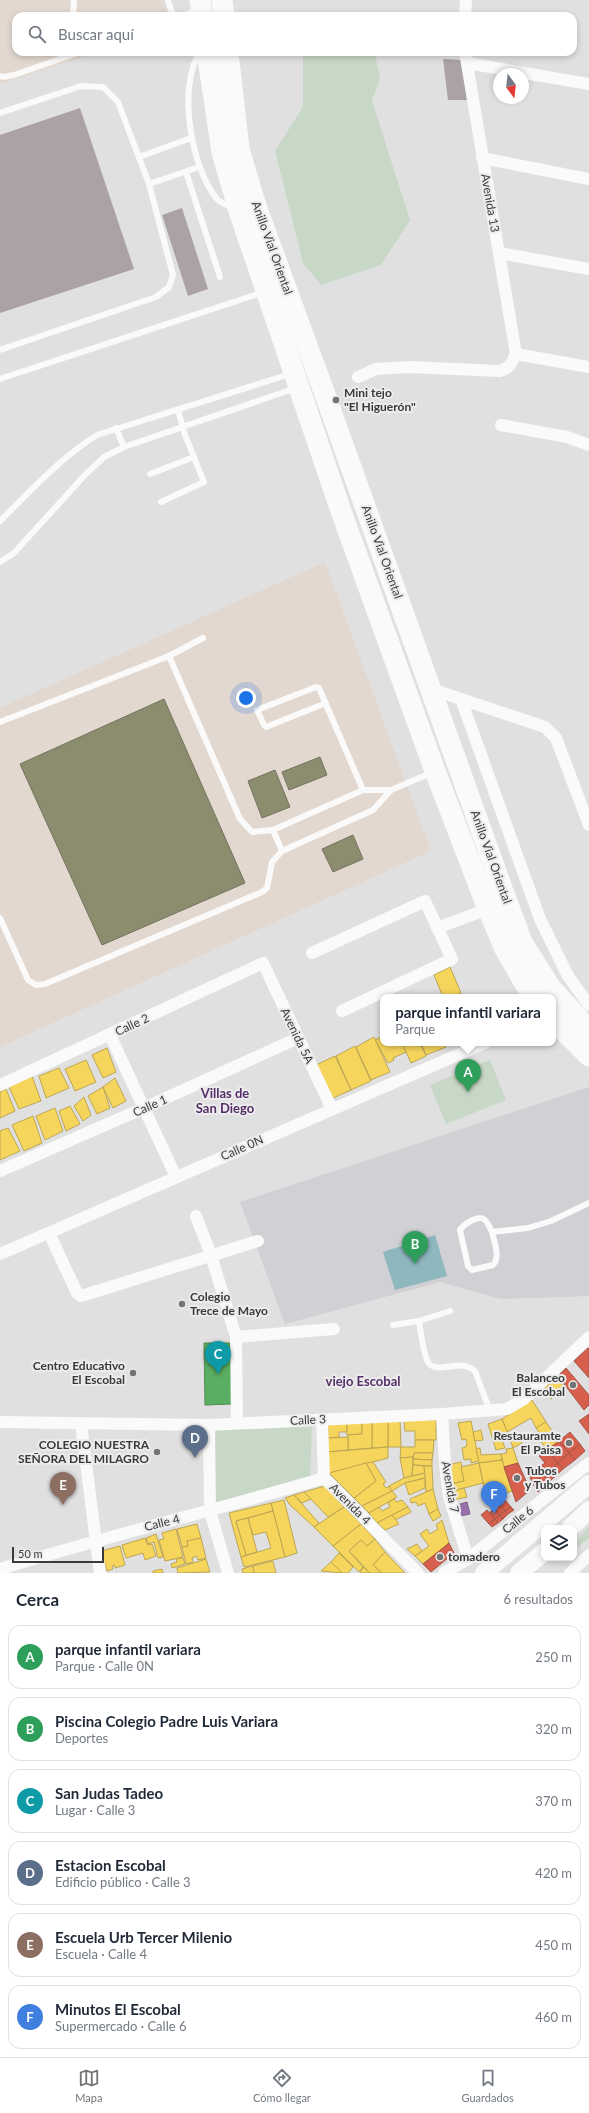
<!DOCTYPE html>
<html lang="es">
<head>
<meta charset="utf-8">
<style>
  body { margin:0; font-family:Lato,sans-serif; background:#f6f6f7; color:#1f2937 }
  .controls { position:absolute; right:12px; bottom:12px; display:grid; overflow:hidden; border-radius:8px; box-shadow:0 2px 6px #0003 }
  .controls button { width:36px; height:36px; display:grid; place-items:center; padding:0; border:0; border-bottom:1px solid #e0e1e3; background:#fff; color:#1f2937; font:20px sans-serif }
  .compass { position:absolute; left:493px; top:68px; width:36px; height:36px; border-radius:50%; background:#fff; box-shadow:0 2px 6px #0003; rotate:165deg }
  .scale { position:absolute; left:12px; bottom:10px; width:92px; box-sizing:border-box; padding-left:4px; border:2px solid #393a3a; border-top:0; font-size:11px; line-height:14px; white-space:nowrap; color:#393a3a; -webkit-text-stroke:3px #ececee; paint-order:stroke }
  .you { position:absolute; left:246px; top:698px; width:14px; height:14px; margin:-10px; border:3px solid #fff; border-radius:50%; background:#1a73e8; box-shadow:0 0 0 6px #1a73e833 }
  .badge { display:grid; place-items:center; width:26px; height:26px; border-radius:50%; background:#737474; color:#fff; font-size:13px; font-weight:700 }
  .pin { position:absolute; translate:-50% -33px; filter:drop-shadow(0 1px 2px #0008) }
  .pin::after { content:''; position:absolute; top:21px; width:14px; height:12px; background:inherit; clip-path:polygon(0 0,100% 0,50% 100%) }
  .popup { position:absolute; left:380px; top:994px; width:176px; height:52px; box-sizing:border-box; display:grid; place-content:center; border-radius:8px; background:#fff; filter:drop-shadow(0 1px 3px #0005); font-size:13px; white-space:nowrap; color:#747a83 }
  .popup b { font-size:15px; color:#1f2937 }
  .popup::after { content:''; position:absolute; left:50%; top:100%; margin-left:-8px; border:8px solid transparent; border-top-color:#fff }
  .list { margin:0; padding:0; list-style:none }
  h2 { display:flex; justify-content:space-between; align-items:center; height:52px; margin:0; padding:0 16px; font-size:17px }
  h2 small { font-size:13px; font-weight:400; color:#747a83 }
  .list li { display:grid; grid-template-columns:26px 1fr auto; gap:12px; align-items:center; box-sizing:border-box; height:64px; margin:0 8px 8px; padding:0 8px; border:1px solid #e0e1e3; border-radius:12px }
  .list b { display:block; font-size:15px; white-space:nowrap }
  .list p { margin:0; font-size:13px; white-space:nowrap; color:#747a83 }
  .list em { font-size:13px; font-style:normal; color:#747a83 }
  .icon { flex:none; width:22px; height:22px; fill:none; stroke:currentColor; stroke-width:2; stroke-linecap:round; stroke-linejoin:round }
  .map { position:relative; flex:none; width:589px; height:1573px; overflow:hidden }
  .search { position:absolute; background:#fff; box-shadow:0 2px 6px #0003; left:12px; right:12px; top:12px; height:44px; display:flex; align-items:center; gap:10px; box-sizing:border-box; padding:0 14px; border-radius:12px; color:#747a83; font-size:15px }
  .sheet { height:484px; background:#fff }
  nav { display:flex; justify-content:space-around; align-items:center; box-sizing:border-box; height:56px; border-top:1px solid #e0e1e3; background:#fff; font-size:11px; color:#747a83 }
  nav a { display:grid; justify-items:center; gap:2px }
  nav .on { color:#737474 }
  .map>svg:first-child { display:block }
  .built { fill:#d0d0d5 }
  .industrial { fill:#e2d8cf }
  .green { fill:#c8d8c6 }
  .water { fill:#8eb7be }
  .homes { fill:#f6d55c; stroke:#bda652 }
  .shops { fill:#d6604d; stroke:#a75547 }
  .offices { fill:#9970ab; stroke:#7c6089 }
  .public { fill:#5aae61; stroke:#508b55 }
  .industry { fill:#8c8c6e; stroke:#73735e }
  .building { fill:#aaa2a7 }
  .lines { fill:none; stroke-linecap:round; stroke-linejoin:round }
  .lane { stroke:#fafafa; stroke-width:6 }
  .street { stroke:#fafafa; stroke-width:12 }
  .primary { stroke:#fafafa; stroke-width:18 }
  .highway { stroke:#fafafa; stroke-width:21 }
  .poi-dot { fill:#737474; stroke:#ececee; stroke-width:1.5 }
  .labels { text-anchor:middle; stroke-width:4; stroke-linejoin:round; paint-order:stroke }
  .street-label { font-size:12px; fill:#393a3a; stroke:#ececee }
  .poi-label { font-size:12px; font-weight:bold; fill:#393a3a; stroke:#ececee; text-anchor:start }
  .neighbourhood-label { font-size:13px; font-weight:bold; fill:#552f66; stroke:#ececee }
</style>
</head>
<body>
<div class="map">
<svg width="589" height="1573" viewBox="0 0 589 1573">
  <rect width="100%" height="100%" fill="#e0e0e0"/>
  <path class="built" d="M589,1087V1296L501,1299L440,1282L285,1324L240,1202Z"/>
  <g class="industrial">
    <path d="M0,0H162L169,16H16V52H97L0,84Z"/>
    <path d="M325,562L431,851L0,1047V708Z"/>
  </g>
  <g class="green">
    <path d="M303,52H373L375,54L380,78L372,101L410,220L381,265L321,285L303,263L275,151L303,107Z"/>
    <path d="M490,1060L506,1100L446,1124L430,1085Z"/>
    <path d="M312,1424L310,1481L213,1506L212,1428Z"/>
    <path d="M589,1526V1538L574,1550V1545Z"/>
  </g>
  <path class="water" d="M435,1235L447,1276L395,1290L383,1252Z"/>
  <g class="homes">
    <path d="M450,967L461,993L451,997H443L434,975Z"/>
    <path d="M383,1036V1043H402L406,1052L393,1058L394,1060L388,1063L375,1040Z"/>
    <path d="M374,1037L390,1072L371,1080L356,1047Z"/>
    <path d="M402,1043H420L426,1056L411,1063Z"/>
    <path d="M421,1043H444L446,1047L426,1055Z"/>
    <path d="M355,1046L371,1081L351,1090L336,1056Z"/>
    <path d="M107,1048L116,1072L103,1078L92,1055Z"/>
    <path d="M335,1056L351,1090L331,1099L316,1065Z"/>
    <path d="M86,1060L96,1082L75,1091L65,1069Z"/>
    <path d="M59,1068L69,1088L46,1098L39,1076Z"/>
    <path d="M32,1076L41,1101L19,1109L9,1087Z"/>
    <path d="M115,1078L126,1101L113,1108L103,1087Z"/>
    <path d="M103,1087L110,1108L97,1114L88,1096Z"/>
    <path d="M6,1089L15,1111L0,1118V1092Z"/>
    <path d="M84,1097L91,1115L83,1121L74,1106Z"/>
    <path d="M70,1106L80,1124L66,1131L59,1111Z"/>
    <path d="M55,1108L63,1131L45,1140L36,1116Z"/>
    <path d="M33,1116L42,1143L24,1151L12,1125Z"/>
    <path d="M8,1128L20,1151L0,1160V1131Z"/>
    <path d="M556,1377L565,1388L551,1399L544,1389Z"/>
    <path d="M532,1400L546,1422L536,1428L531,1418L507,1432L502,1419Z"/>
    <path d="M404,1419L436,1420V1440H415V1431H405Z"/>
    <path d="M502,1419L509,1436L502,1440L505,1448L496,1450L488,1424Z"/>
    <path d="M400,1420L401,1447H388V1421Z"/>
    <path d="M388,1421V1447L372,1448V1422Z"/>
    <path d="M471,1421L479,1461L471,1463V1459L464,1460L462,1448L466,1447L467,1443L466,1439L462,1440L458,1423Z"/>
    <path d="M347,1422V1432H339V1437L328,1438V1423Z"/>
    <path d="M347,1422H362V1434L347,1435Z"/>
    <path d="M362,1422H372V1448L348,1450V1435L362,1434Z"/>
    <path d="M546,1422L559,1441L547,1450L540,1440L543,1438L536,1428Z"/>
    <path d="M481,1430L483,1440L475,1441L473,1432Z"/>
    <path d="M518,1433L522,1443L513,1448L509,1436Z"/>
    <path d="M348,1437V1450L327,1452L328,1438Z"/>
    <path d="M415,1440H434L433,1453H414L413,1457L400,1458L401,1447H415Z"/>
    <path d="M388,1447V1458L327,1474V1452Z"/>
    <path d="M480,1448L481,1455L501,1454L502,1460L479,1463L476,1449Z"/>
    <path d="M513,1448L518,1463L504,1467L501,1454L507,1453L506,1449Z"/>
    <path d="M414,1453H433L432,1460L413,1459Z"/>
    <path d="M413,1457L412,1476L404,1478L400,1458Z"/>
    <path d="M413,1459L432,1460V1466L413,1465Z"/>
    <path d="M502,1460L512,1491L501,1495L497,1485L484,1487L479,1463Z"/>
    <path d="M373,1462L386,1482L383,1484L386,1488L389,1486L392,1491L362,1506L354,1498L376,1481L366,1463Z"/>
    <path d="M461,1462L464,1481L451,1484L447,1465Z"/>
    <path d="M366,1463L376,1481L354,1498L329,1473Z"/>
    <path d="M479,1463L483,1483L453,1491L451,1484L464,1481L461,1467Z"/>
    <path d="M413,1465L424,1466L425,1473L412,1476Z"/>
    <path d="M424,1466H432L433,1489L426,1492Z"/>
    <path d="M425,1473V1478L405,1483L392,1491L389,1486L404,1478Z"/>
    <path d="M425,1478V1488L409,1495L405,1483Z"/>
    <path d="M325,1486L344,1507L328,1517L304,1492Z"/>
    <path d="M464,1488L467,1497L454,1500L453,1491Z"/>
    <path d="M433,1489L438,1509L429,1514L425,1503L418,1506L416,1502L411,1503L410,1499Z"/>
    <path d="M392,1491L397,1497L369,1513L362,1506Z"/>
    <path d="M304,1492L311,1499L302,1503L294,1495Z"/>
    <path d="M294,1495L319,1523L314,1527L290,1505L285,1498Z"/>
    <path d="M394,1499L397,1502L402,1500L408,1507L377,1523L369,1513L379,1507L382,1511L390,1507L388,1503Z"/>
    <path d="M284,1500L297,1553L285,1557L271,1503Z"/>
    <path d="M271,1503L273,1511L236,1521L246,1555L241,1557L229,1513Z"/>
    <path d="M344,1507L361,1524L333,1546L314,1527Z"/>
    <path d="M408,1507L411,1512L395,1520L392,1515Z"/>
    <path d="M438,1509L441,1516L433,1521L429,1514Z"/>
    <path d="M273,1511L285,1557L244,1567L241,1557L271,1548L266,1532L253,1535L248,1518Z"/>
    <path d="M392,1515L399,1524L385,1530L377,1523Z"/>
    <path d="M248,1518L257,1552L246,1555L236,1521Z"/>
    <path d="M442,1520L449,1543L423,1564L415,1556L429,1546L420,1534L427,1529L430,1534L438,1529L436,1525Z"/>
    <path d="M197,1524L201,1538L187,1541L188,1546L182,1547L177,1529Z"/>
    <path d="M361,1524L375,1539L367,1546L361,1540L349,1551L363,1567L359,1572L333,1546Z"/>
    <path d="M176,1529L183,1557L165,1561L159,1540L164,1539L162,1533Z"/>
    <path d="M156,1534L163,1557L158,1558L154,1542L148,1544L146,1538Z"/>
    <path d="M145,1538L148,1545L152,1544L156,1556L145,1560L143,1553L126,1558L122,1545Z"/>
    <path d="M201,1538L206,1558L198,1560L197,1556L192,1558L193,1562L186,1564L182,1547L188,1546L187,1541Z"/>
    <path d="M375,1539L385,1552L373,1565L382,1573H370L349,1551L361,1540L367,1546Z"/>
    <path d="M417,1544L422,1551L415,1556L407,1549Z"/>
    <path d="M120,1546L125,1565L115,1568V1565L112,1566L113,1569L107,1571L101,1551Z"/>
    <path d="M385,1552L405,1573H382L373,1565Z"/>
    <path d="M339,1553L353,1567L348,1573H342L331,1562Z"/>
    <path d="M183,1558L185,1564L172,1568L171,1564L177,1562L176,1559Z"/>
    <path d="M206,1559L210,1572L178,1573L177,1568Z"/>
    <path d="M273,1561L276,1573H254L253,1566Z"/>
    <path d="M331,1562L342,1573L321,1571Z"/>
    <path d="M253,1566L254,1573H243L242,1569Z"/>
    <path d="M363,1567L370,1573H360Z"/>
    <path d="M162,1569L163,1573H153V1571Z"/>
  </g>
  <g class="shops">
    <path d="M588,1348L589,1349V1378L574,1361Z"/>
    <path d="M566,1368L589,1395V1405L584,1410L558,1376Z"/>
    <path d="M589,1414V1434L579,1421Z"/>
    <path d="M570,1432L580,1444L569,1453L559,1441Z"/>
    <path d="M559,1441L569,1453L558,1463L547,1450Z"/>
    <path d="M580,1444L585,1451L575,1460L569,1453Z"/>
    <path d="M547,1450L558,1463L543,1475L538,1468L545,1463L539,1456Z"/>
    <path d="M569,1453L575,1460L563,1469L558,1463Z"/>
    <path d="M518,1463L530,1490L516,1502L504,1467Z"/>
    <path d="M558,1463L563,1469L549,1482L543,1475Z"/>
    <path d="M538,1468L543,1475L533,1484L529,1475Z"/>
    <path d="M543,1475L549,1482L538,1492L533,1484Z"/>
    <path d="M505,1500L511,1507L505,1511L500,1504Z"/>
    <path d="M500,1504L505,1511L500,1515L494,1509Z"/>
    <path d="M511,1507L514,1510L508,1514L505,1511Z"/>
    <path d="M494,1509L500,1515L495,1519L489,1513Z"/>
    <path d="M487,1510L495,1519L489,1524L481,1515Z"/>
    <path d="M505,1511L508,1514L503,1519L500,1515Z"/>
    <path d="M500,1515L503,1519L498,1523L495,1519Z"/>
    <path d="M495,1519L498,1523L492,1527L489,1524Z"/>
    <path d="M449,1543L454,1553L431,1572L423,1564Z"/>
  </g>
  <path class="offices" d="M467,1502L470,1514L460,1516L457,1505Z"/>
  <path class="public" d="M204,1343H230L232,1404L205,1405Z"/>
  <g class="industry">
    <path d="M164,699L245,883L102,945L20,764Z"/>
    <path d="M320,757L327,775L289,790L282,772Z"/>
    <path d="M275,770L290,807L262,818L248,781Z"/>
    <path d="M353,835L363,859L333,872L322,849Z"/>
  </g>
  <g class="building">
    <path d="M443,59L462,60L467,100H448Z"/>
    <path d="M80,108L134,269L0,313V135Z"/>
    <path d="M182,208L208,289L188,296L162,215Z"/>
  </g>
  <g class="lines">
    <g class="lane">
      <path d="M168,0L173,16"/>
      <path d="M73,16L74,0"/>
      <path d="M182,16L198,10"/>
      <path d="M200,52C177,86 191,168 217,199C221,203 228,206 233,208"/>
      <path d="M0,76L3,77L14,75L80,52"/>
      <path d="M0,113L81,86L103,87L118,102L149,184L173,275L169,287L156,297L0,350"/>
      <path d="M139,157L191,138"/>
      <path d="M186,172L220,277"/>
      <path d="M149,184L199,167"/>
      <path d="M0,379L264,292"/>
      <path d="M116,428L124,447"/>
      <path d="M150,474L194,457"/>
      <path d="M161,502L204,482L185,435L178,410"/>
      <path d="M0,521C31,491 60,458 97,435L290,374"/>
      <path d="M0,562L14,553L84,476L104,457L124,447L296,388"/>
      <path d="M169,656L240,819L252,832L273,830L363,790H391L431,773"/>
      <path d="M326,703L266,727L264,725L257,710L316,687L319,688L363,790"/>
      <path d="M0,722L169,656L203,638"/>
      <path d="M273,830L282,851"/>
      <path d="M0,918L28,980L36,985L45,984L262,892L267,888L272,862L282,851L373,810L391,790"/>
      <path d="M492,1232C490,1228 488,1223 485,1220C479,1214 464,1224 460,1230L468,1266L472,1270L493,1265C501,1257 494,1242 492,1232L528,1228L551,1221L589,1203"/>
      <path d="M419,1321C421,1332 423,1353 428,1362C436,1376 462,1357 475,1371L490,1411"/>
      <path d="M393,1325L419,1321L450,1311"/>
    </g>
    <g class="street">
      <path d="M465,16L466,0"/>
      <path d="M465,52L516,354"/>
      <path d="M467,63L589,84"/>
      <path d="M482,158L589,179"/>
      <path d="M499,253L589,269"/>
      <path d="M516,354L589,367"/>
      <path d="M358,377L376,369L409,367L500,371C510,368 512,363 516,354"/>
      <path d="M501,425L567,437L589,445"/>
      <path d="M431,689L545,727L556,738L589,825"/>
      <path d="M461,699L540,919L568,976L589,1005"/>
      <path d="M437,928L488,909"/>
      <path d="M312,953L425,901L452,959L342,1011"/>
      <path d="M110,1035L176,1177"/>
      <path d="M0,1085L263,963L332,1109"/>
      <path d="M0,1171L144,1108L298,1038"/>
      <path d="M196,1216L211,1255L236,1337L237,1423"/>
      <path d="M49,1233L77,1293L81,1296L258,1241"/>
      <path d="M0,1254L485,1043"/>
      <path d="M236,1337L334,1329"/>
      <path d="M442,1414L445,1464L449,1496L468,1559"/>
      <path d="M322,1419L324,1478L418,1573"/>
      <path d="M0,1422L209,1425L442,1414L507,1409L524,1399L589,1337"/>
      <path d="M81,1424L100,1573"/>
      <path d="M209,1425L210,1511L228,1573"/>
      <path d="M0,1569C108,1536 216,1510 324,1478"/>
      <path d="M444,1573L468,1559L589,1463"/>
      <path d="M570,1573L589,1555"/>
    </g>
    <g class="primary">
      <path d="M570,1528L589,1510"/>
      <path d="M484,1573L589,1484"/>
      <path d="M519,1573L544,1552"/>
    </g>
    <g class="highway">
      <path d="M200,0L202,16"/>
      <path d="M222,0L224,16"/>
      <path d="M207,52L222,152L239,211L341,511L435,771L488,909L504,947L524,982L535,997"/>
      <path d="M228,52L239,149L256,206L323,389L503,891L522,942L551,988L589,1030"/>
      <path d="M553,1020L589,1056"/>
    </g>
  </g>
  <g class="poi-dot">
    <circle cx="336" cy="400" r="4"/>
    <circle cx="182" cy="1304" r="4"/>
    <circle cx="133" cy="1373" r="4"/>
    <circle cx="573" cy="1385" r="4"/>
    <circle cx="569" cy="1443" r="4"/>
    <circle cx="157" cy="1452" r="4"/>
    <circle cx="517" cy="1478" r="4"/>
    <circle cx="440" cy="1557" r="4"/>
  </g>
  <g class="labels">
    <g class="street-label">
      <text transform="translate(490 203) rotate(80)" y="4">Avenida 13</text>
      <text transform="translate(272 248) rotate(70)" y="4">Anillo Vial Oriental</text>
      <text transform="translate(382 552) rotate(70)" y="4">Anillo Vial Oriental</text>
      <text transform="translate(491 857) rotate(70)" y="4">Anillo Vial Oriental</text>
      <text transform="translate(132 1025) rotate(-25)" y="4">Calle 2</text>
      <text transform="translate(297 1036) rotate(64)" y="4">Avenida 5A</text>
      <text transform="translate(150 1106) rotate(-24)" y="4">Calle 1</text>
      <text transform="translate(242 1148) rotate(-24)" y="4">Calle 0N</text>
      <text transform="translate(308 1420) rotate(-3)" y="4">Calle 3</text>
      <text transform="translate(450 1487) rotate(80)" y="4">Avenida 7</text>
      <text transform="translate(350 1504) rotate(45)" y="4">Avenida 4</text>
      <text transform="translate(518 1520) rotate(-39)" y="4">Calle 6</text>
      <text transform="translate(162 1523) rotate(-14)" y="4">Calle 4</text>
    </g>
    <g class="poi-label">
      <text x="344" y="397">Mini tejo<tspan x="344" dy="14">"El Higuerón"</tspan></text>
      <text x="190" y="1301">Colegio<tspan x="190" dy="14">Trece de Mayo</tspan></text>
      <text x="125" y="1370" text-anchor="end">Centro Educativo<tspan x="125" dy="14">El Escobal</tspan></text>
      <text x="565" y="1382" text-anchor="end">Balanceo<tspan x="565" dy="14">El Escobal</tspan></text>
      <text x="561" y="1440" text-anchor="end">Restauramte<tspan x="561" dy="14">El Paisa</tspan></text>
      <text x="149" y="1449" text-anchor="end">COLEGIO NUESTRA<tspan x="149" dy="14">SEÑORA DEL MILAGRO</tspan></text>
      <text x="525" y="1475">Tubos<tspan x="525" dy="14">y Tubos</tspan></text>
      <text x="448" y="1561">tomadero</text>
    </g>
    <g class="neighbourhood-label">
      <text x="225" y="1098">Villas de<tspan x="225" dy="15">San Diego</tspan></text>
      <text x="363" y="1386">viejo Escobal</text>
    </g>
  </g>
</svg>
<div class="controls">
<button><svg class="icon" aria-label="layers" viewBox="0 0 24 24"><path d="M12 4l9 5-9 5-9-5zM3 14l9 5 9-5"/></svg></button>
</div>
<svg class="compass" viewBox="-18 -18 36 36"><path d="M0-13l5 13h-10z" fill="#e53935"/><path d="M0 13l5-13h-10z" fill="#747a83"/></svg>
<div class="scale">50 m</div>
<div class="you"></div>
<div class="pin badge" style="left:468px;top:1092px;background:#2e9e5b">A</div>
<div class="popup"><b>parque infantil variara</b>Parque</div>
<div class="pin badge" style="left:415px;top:1264px;background:#2e9e5b">B</div>
<div class="pin badge" style="left:218px;top:1374px;background:#0f9aa8">C</div>
<div class="pin badge" style="left:195px;top:1458px;background:#5c6f8a">D</div>
<div class="pin badge" style="left:63px;top:1505px;background:#8d6e63">E</div>
<div class="pin badge" style="left:494px;top:1514px;background:#3f7fe0">F</div>
<div class="search"><svg class="icon" aria-label="search" viewBox="0 0 24 24"><circle cx="10" cy="10" r="6"/><path d="M15 15l6 6"/></svg>Buscar aquí</div>
</div>
<section class="sheet">
<h2>Cerca<small>6 resultados</small></h2>
<ul class="list">
<li><span class="badge" style="background:#2e9e5b">A</span><div><b>parque infantil variara</b><p>Parque · Calle 0N</p></div><em>250 m</em></li>
<li><span class="badge" style="background:#2e9e5b">B</span><div><b>Piscina Colegio Padre Luis Variara</b><p>Deportes</p></div><em>320 m</em></li>
<li><span class="badge" style="background:#0f9aa8">C</span><div><b>San Judas Tadeo</b><p>Lugar · Calle 3</p></div><em>370 m</em></li>
<li><span class="badge" style="background:#5c6f8a">D</span><div><b>Estacion Escobal</b><p>Edificio público · Calle 3</p></div><em>420 m</em></li>
<li><span class="badge" style="background:#8d6e63">E</span><div><b>Escuela Urb Tercer Milenio</b><p>Escuela · Calle 4</p></div><em>450 m</em></li>
<li><span class="badge" style="background:#3f7fe0">F</span><div><b>Minutos El Escobal</b><p>Supermercado · Calle 6</p></div><em>460 m</em></li>
</ul>
</section>
<nav>
<a class="on"><svg class="icon" aria-label="map" viewBox="0 0 24 24"><path d="M3 6l6-2 6 2 6-2v14l-6 2-6-2-6 2zM9 4v14M15 6v14"/></svg>Mapa</a>
<a><svg class="icon" aria-label="directions" viewBox="0 0 24 24"><path d="M12 3l9 9-9 9-9-9zM9 14v-3h6M13 9l2 2-2 2"/></svg>Cómo llegar</a>
<a><svg class="icon" aria-label="saved" viewBox="0 0 24 24"><path d="M7 4h10v16l-5-4-5 4z"/></svg>Guardados</a>
</nav>
</body>
</html>
